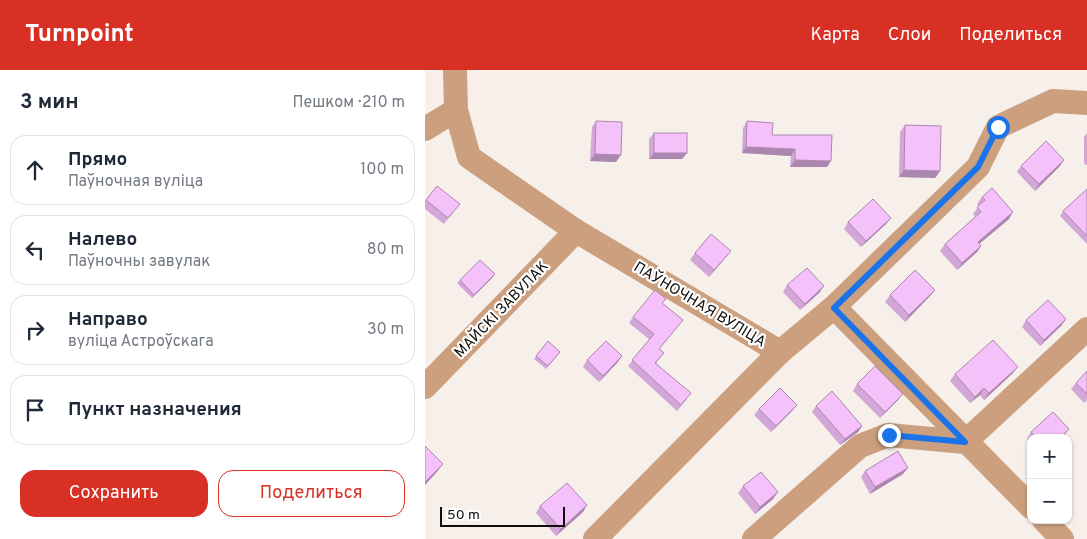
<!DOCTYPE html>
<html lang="ru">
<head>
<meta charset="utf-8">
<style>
  body { margin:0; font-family:Overpass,sans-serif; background:#f2f2f3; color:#1f2937 }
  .controls { position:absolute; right:15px; bottom:15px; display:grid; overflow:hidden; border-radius:10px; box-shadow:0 1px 4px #0004 }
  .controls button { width:45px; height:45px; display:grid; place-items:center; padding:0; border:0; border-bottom:1px solid #e0e1e3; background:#fff; color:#1f2937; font:25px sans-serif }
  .scale { position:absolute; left:15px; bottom:12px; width:125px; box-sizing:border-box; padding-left:5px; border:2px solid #100e0c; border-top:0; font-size:14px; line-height:18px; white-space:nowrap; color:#100e0c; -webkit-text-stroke:4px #fff; paint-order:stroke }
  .stop { position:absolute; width:15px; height:15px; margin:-11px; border:4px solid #1a73e8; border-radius:50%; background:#fff }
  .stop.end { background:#1a73e8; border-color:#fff; box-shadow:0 1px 5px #0008 }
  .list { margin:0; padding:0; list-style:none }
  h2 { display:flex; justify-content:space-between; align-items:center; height:65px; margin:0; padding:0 20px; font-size:21px }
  h2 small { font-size:16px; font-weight:400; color:#747a83 }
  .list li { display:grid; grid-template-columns:32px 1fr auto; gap:15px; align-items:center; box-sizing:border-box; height:70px; margin:0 10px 10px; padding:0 10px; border:1px solid #e0e1e3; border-radius:15px }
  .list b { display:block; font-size:19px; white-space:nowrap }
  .list p { margin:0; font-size:16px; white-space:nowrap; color:#747a83 }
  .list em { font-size:16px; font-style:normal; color:#747a83 }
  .actions { display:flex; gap:10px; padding:15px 20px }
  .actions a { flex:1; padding:11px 0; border:1px solid #d93025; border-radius:15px; text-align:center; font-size:18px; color:#d93025 }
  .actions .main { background:#d93025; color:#fff }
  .icon { flex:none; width:28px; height:28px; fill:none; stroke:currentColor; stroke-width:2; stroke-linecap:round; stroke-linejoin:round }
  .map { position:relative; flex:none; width:662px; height:469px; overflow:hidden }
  header { display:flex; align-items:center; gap:30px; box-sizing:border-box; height:70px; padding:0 25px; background:#d93025; color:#fff }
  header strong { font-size:24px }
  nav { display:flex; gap:28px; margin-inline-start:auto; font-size:18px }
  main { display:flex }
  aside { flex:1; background:#fff }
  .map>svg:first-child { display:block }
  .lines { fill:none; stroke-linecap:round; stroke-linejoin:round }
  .minor { stroke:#cca07e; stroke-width:24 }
  .wall { fill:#d2a6d7 }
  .shaded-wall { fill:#ab87af }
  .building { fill:#f4c1fa; stroke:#ab87af }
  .route { stroke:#1a73e8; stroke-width:6 }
  .labels { text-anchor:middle; stroke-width:4.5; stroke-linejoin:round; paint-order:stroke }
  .street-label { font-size:15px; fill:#100e0c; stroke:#fff }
</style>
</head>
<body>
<header>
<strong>Turnpoint</strong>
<nav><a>Карта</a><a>Слои</a><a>Поделиться</a></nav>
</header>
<main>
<aside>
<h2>3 мин<small>Пешком · 210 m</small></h2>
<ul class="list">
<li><svg class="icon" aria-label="ahead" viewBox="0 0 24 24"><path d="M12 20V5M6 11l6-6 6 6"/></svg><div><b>Прямо</b><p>Паўночная вуліца</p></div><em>100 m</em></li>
<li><svg class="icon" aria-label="left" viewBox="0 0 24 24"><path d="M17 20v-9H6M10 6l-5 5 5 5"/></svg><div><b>Налево</b><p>Паўночны завулак</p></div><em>80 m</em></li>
<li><svg class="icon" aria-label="right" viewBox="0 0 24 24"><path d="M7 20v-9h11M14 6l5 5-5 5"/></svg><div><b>Направо</b><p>вуліца Астроўскага</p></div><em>30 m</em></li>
<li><svg class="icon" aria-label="arrive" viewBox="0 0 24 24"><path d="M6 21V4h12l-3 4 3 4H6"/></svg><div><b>Пункт назначения</b></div></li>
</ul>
<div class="actions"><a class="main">Сохранить</a><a>Поделиться</a></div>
</aside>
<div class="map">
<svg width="662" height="469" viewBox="0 0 662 469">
  <rect width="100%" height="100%" fill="#f7efea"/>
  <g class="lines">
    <g class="minor">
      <path d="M31,40L44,87L151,161L355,282L409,237L553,97L573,57L628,31L662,33"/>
      <path d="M0,59L31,40L30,0"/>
      <path d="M409,237L606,437"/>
      <path d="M0,317L151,161"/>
      <path d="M619,450L637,469"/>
      <path d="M170,469L355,282"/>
      <path d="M329,469L435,376L463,365L540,372L662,259"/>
    </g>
  </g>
  <g class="wall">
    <path d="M171,51L191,92L165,91L167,57Z"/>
    <path d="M322,51L347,65L402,97H365L366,86L317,83L318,58Z"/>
    <path d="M480,55L515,101L510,108L474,107L475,62Z"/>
    <path d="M229,63L262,83L257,89H224V69Z"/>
    <path d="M662,63V95L659,94V67Z"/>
    <path d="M596,96H635L610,121L592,102Z"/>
    <path d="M12,116L30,140L19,154L0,139V131Z"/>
    <path d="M662,119V174L635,146L638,141Z"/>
    <path d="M557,127L584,149L554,174L556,176L552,182L532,200L515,181L520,174L550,147L548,144L554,136L552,134Z"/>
    <path d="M466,148L461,154L436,177L419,159L423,152Z"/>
    <path d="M306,181L301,187L284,207L265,190L270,183Z"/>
    <path d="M70,204L67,208L47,228L32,213L35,210Z"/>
    <path d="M362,215L399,216L394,223L375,240L358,222Z"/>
    <path d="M510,220L505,226L480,252L460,232L465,225Z"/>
    <path d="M238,234L258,250L234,279L239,283L231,293L262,329L252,341L203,296L225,270L204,253L208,247Z"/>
    <path d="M641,249L636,256L615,276L597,257L601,250Z"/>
    <path d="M133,285L121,299L109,289L111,286Z"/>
    <path d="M197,286L192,293L174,312L158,297L162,290Z"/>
    <path d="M662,301V330L659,333L646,319L651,313Z"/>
    <path d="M588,303L559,330L555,325L545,333L525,311L530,304Z"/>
    <path d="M432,314L473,330L455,348L428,321Z"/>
    <path d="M372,335L367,341L346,362L329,345L334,339Z"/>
    <path d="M391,336L437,356L433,362L415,375L387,342Z"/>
    <path d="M606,362L639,365L637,368H606V373L602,369Z"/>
    <path d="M440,401L478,404L445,424L436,407Z"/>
    <path d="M318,416L348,429L330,444L313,423Z"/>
    <path d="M162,435L158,442L131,466L111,443L115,436Z"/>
  </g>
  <g class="shaded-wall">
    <path d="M321,77L370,79L366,86L317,83Z"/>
    <path d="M229,83H262L257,89H224Z"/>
    <path d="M170,84L196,85L191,92L165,91Z"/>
    <path d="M370,90L406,91L402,97H365Z"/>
    <path d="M639,90L635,96L610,121L614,114Z"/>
    <path d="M479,100L515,101L510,108L474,107Z"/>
    <path d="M588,142L584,149L548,179L553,172Z"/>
    <path d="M466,148L461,154L436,177L441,171Z"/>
    <path d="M556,176L552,182L532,200L537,193Z"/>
    <path d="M306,181L301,187L284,207L289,200Z"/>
    <path d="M70,204L67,208L47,228L49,225Z"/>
    <path d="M399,216L394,223L375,240L380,234Z"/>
    <path d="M510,220L505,226L480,252L484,245Z"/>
    <path d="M641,249L636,256L615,276L619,270Z"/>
    <path d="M197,286L192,293L174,312L178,306Z"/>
    <path d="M593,297L588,303L559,330L564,323Z"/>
    <path d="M559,318L555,325L545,333L550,327Z"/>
    <path d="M478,324L473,330L455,348L460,342Z"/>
    <path d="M372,335L367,341L346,362L351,356Z"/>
    <path d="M437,356L433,362L415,375L420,369Z"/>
    <path d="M644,359L637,368H635Z"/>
    <path d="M18,394L11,403L0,415V412Z"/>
    <path d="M483,398L478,404L445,424L450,417Z"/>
    <path d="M353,422L348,429L330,444L335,437Z"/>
    <path d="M162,435L158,442L131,466L136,459Z"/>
  </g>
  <g class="building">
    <path d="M171,51L197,52L196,85L170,84Z"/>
    <path d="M322,51L348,53L347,65H407L406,91L370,90V79L321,77Z"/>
    <path d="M480,55L516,56L515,101L479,100Z"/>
    <rect x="229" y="63" width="33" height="20"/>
    <path d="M621,71L639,90L614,114L596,96Z"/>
    <path d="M12,116L35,134L23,148L1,130Z"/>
    <path d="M567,118L588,142L553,172L556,176L537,193L520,174L556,142L552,137L560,130L557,127Z"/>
    <path d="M662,119V166L638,141Z"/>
    <path d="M448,129L466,148L441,171L423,152Z"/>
    <path d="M286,164L306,181L289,200L270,183Z"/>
    <path d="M55,190L70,204L49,225L35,210Z"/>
    <path d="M382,198L399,216L380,234L362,215Z"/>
    <path d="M490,200L510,220L484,245L465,225Z"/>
    <path d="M230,220L241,229L237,233L258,250L234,279L239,283L230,293L266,323L256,335L207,290L229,264L208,247Z"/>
    <path d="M623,230L641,249L619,270L601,250Z"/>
    <path d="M568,270L593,297L564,323L559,318L550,327L530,304Z"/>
    <path d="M123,271L135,282L123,296L111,286Z"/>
    <path d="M181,271L197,286L178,306L162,290Z"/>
    <path d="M450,296L478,324L460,342L432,314Z"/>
    <path d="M662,301V324L651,313Z"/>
    <path d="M355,318L372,335L351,356L334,339Z"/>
    <path d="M407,321L437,356L420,369L391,336Z"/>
    <path d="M628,342L644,359L635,368H611L606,362Z"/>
    <path d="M0,376L18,394L0,412Z"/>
    <path d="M473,381L483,398L450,417L440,401Z"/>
    <path d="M336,402L353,422L335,437L318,416Z"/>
    <path d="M142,413L162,435L136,459L115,436Z"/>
  </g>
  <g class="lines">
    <path class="route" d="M464,365L540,372L409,238L553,97L573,57"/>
  </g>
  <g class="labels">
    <g class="street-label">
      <text transform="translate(275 234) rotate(31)" y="5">ПАЎНОЧНАЯ ВУЛІЦА</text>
      <text transform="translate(76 239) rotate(-46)" y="5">МАЙСКІ ЗАВУЛАК</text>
    </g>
  </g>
</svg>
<div class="controls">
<button>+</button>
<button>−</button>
</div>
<div class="scale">50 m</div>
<div class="stop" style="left:573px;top:57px"></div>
<div class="stop end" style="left:464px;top:365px"></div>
</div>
</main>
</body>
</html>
